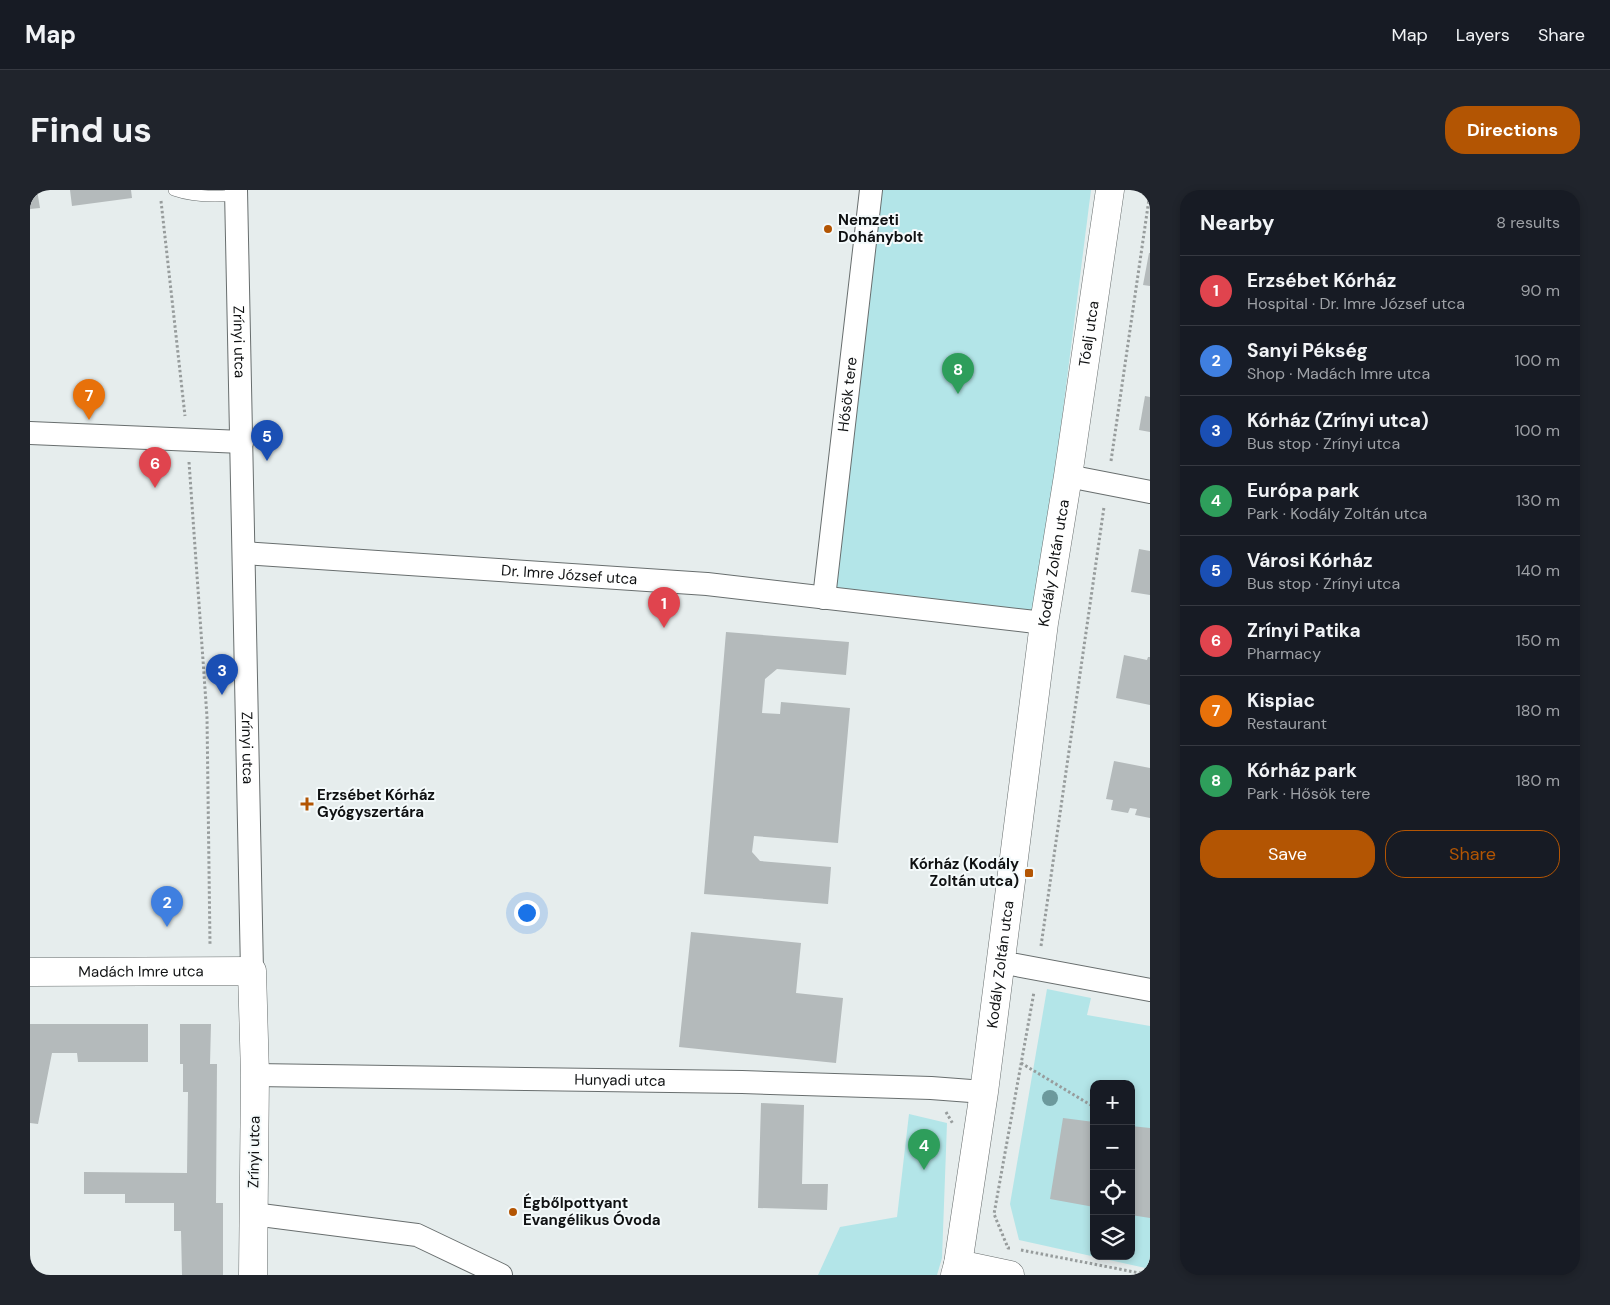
<!DOCTYPE html>
<html lang="en">
<head>
<meta charset="utf-8">
<style>
  body { margin:0; font-family:"DM Sans",sans-serif; background:#20242c; color:#f1f3f6 }
  .controls { position:absolute; right:15px; bottom:15px; display:grid; overflow:hidden; border-radius:10px; box-shadow:0 2px 8px #0003 }
  .controls button { width:45px; height:45px; display:grid; place-items:center; padding:0; border:0; border-bottom:1px solid #363941; background:#171b24; color:#f1f3f6; font:25px sans-serif }
  .you { position:absolute; left:496px; top:722px; width:18px; height:18px; margin:-12px; border:4px solid #fff; border-radius:50%; background:#1a73e8; box-shadow:0 0 0 8px #1a73e833 }
  .badge { display:grid; place-items:center; width:32px; height:32px; border-radius:50%; background:#b35503; color:#fff; font-size:16px; font-weight:700 }
  .pin { position:absolute; translate:-50% -41px; filter:drop-shadow(0 1px 2px #0008) }
  .pin::after { content:''; position:absolute; top:26px; width:18px; height:15px; background:inherit; clip-path:polygon(0 0,100% 0,50% 100%) }
  .list { margin:0; padding:0; list-style:none }
  h2 { display:flex; justify-content:space-between; align-items:center; height:65px; margin:0; padding:0 20px; font-size:21px }
  h2 small { font-size:16px; font-weight:400; color:#9ea1a6 }
  .list li { display:grid; grid-template-columns:32px 1fr auto; gap:15px; align-items:center; box-sizing:border-box; height:70px; padding:0 20px; border-top:1px solid #363941 }
  .list b { display:block; font-size:19px; white-space:nowrap }
  .list p { margin:0; font-size:16px; white-space:nowrap; color:#9ea1a6 }
  .list em { font-size:16px; font-style:normal; color:#9ea1a6 }
  .actions { display:flex; gap:10px; padding:15px 20px }
  .actions a { flex:1; padding:11px 0; border:1px solid #b35503; border-radius:20px; text-align:center; font-size:18px; color:#b35503 }
  .actions .main { background:#b35503; color:#fff }
  .icon { flex:none; width:28px; height:28px; fill:none; stroke:currentColor; stroke-width:2; stroke-linecap:round; stroke-linejoin:round }
  .map { position:relative; flex:none; width:1120px; height:1085px; overflow:hidden; border-radius:20px }
  header { display:flex; align-items:center; gap:30px; box-sizing:border-box; height:70px; padding:0 25px; background:#171b24; border-bottom:1px solid #363941 }
  header strong { font-size:24px }
  nav { display:flex; gap:28px; margin-inline-start:auto; font-size:18px }
  .intro { display:flex; align-items:center; justify-content:space-between; box-sizing:border-box; height:120px; padding:0 30px }
  h1 { margin:0; font-size:35px }
  .button { padding:12px 22px; border-radius:20px; background:#b35503; color:#fff; font-size:18px; font-weight:700 }
  main { display:flex; gap:30px; padding:0 30px }
  aside { flex:1; background:#171b24; border-radius:20px; box-shadow:0 2px 8px #0003 }
  .map>svg:first-child { display:block }
  .green { fill:#b3e5e8; fill-rule:evenodd }
  .building { fill:#b4babb }
  .lines { fill:none; stroke-linecap:round; stroke-linejoin:round }
  .service-casing { stroke:#686e6e; stroke-width:12 }
  .minor-casing { stroke:#686e6e; stroke-width:24 }
  .tertiary-casing { stroke:#686e6e; stroke-width:29 }
  .path { stroke:#979c9c; stroke-width:3; stroke-dasharray:2.5 2.5; stroke-linecap:butt }
  .service { stroke:#fff; stroke-width:11 }
  .minor { stroke:#fff; stroke-width:22 }
  .tertiary { stroke:#fff; stroke-width:28 }
  .tree { fill:#6c999c }
  .poi-dot { fill:#b35503; stroke:#f4fafb; stroke-width:2 }
  .labels { text-anchor:middle; stroke-width:4; stroke-linejoin:round; paint-order:stroke }
  .poi-label { font-size:15px; font-weight:bold; fill:#0f1112; stroke:#f4fafb; text-anchor:start }
  .street-label { font-size:15px; fill:#0f1112; stroke:#f4fafb }
</style>
</head>
<body>
<header>
<strong>Map</strong>
<nav><a>Map</a><a>Layers</a><a>Share</a></nav>
</header>
<div class="intro"><h1>Find us</h1><a class="button">Directions</a></div>
<main>
<div class="map">
<svg width="1120" height="1085" viewBox="0 0 1120 1085">
  <rect width="100%" height="100%" fill="#e6eded"/>
  <g class="green">
    <path d="M844,0H1061L1006,432L800,408Z"/>
    <path d="M1017,799L1061,808L1057,825L1120,836V1079L989,1050L980,1014ZM1064,894H1101V1066H1064Z"/>
    <path d="M879,924L917,933L912,1068L907,1085H788L810,1037L867,1027Z"/>
  </g>
  <g class="building">
    <path d="M0,0H7L10,18L0,19Z"/>
    <path d="M40,0H101L102,8L42,16Z"/>
    <path d="M1119,63H1120V96L1113,95Z"/>
    <path d="M1115,206L1120,207V242L1109,240Z"/>
    <path d="M1109,359L1120,361V405L1101,402Z"/>
    <path d="M696,442L819,452L816,485L747,479L735,489L732,523L750,524L751,512L820,518L808,653L724,646L722,662L730,671L801,677L798,714L674,704Z"/>
    <path d="M1094,465L1117,470L1118,467H1120V515L1086,508Z"/>
    <path d="M1084,571L1120,578V628L1105,625L1107,619L1100,618L1098,623L1081,620L1083,610L1076,609Z"/>
    <path d="M661,742L771,753L766,803L813,808L806,873L649,857Z"/>
    <path d="M0,834H118V872H48L47,863H22L8,934L0,933Z"/>
    <path d="M150,834H181L180,874H187L186,1013H193V1085H152L151,1041H144V1013H95V1004H54V982L157,983L158,902H153V874H150Z"/>
    <path d="M731,913L774,915L772,994H798L797,1020L728,1018Z"/>
    <path d="M1033,928L1064,932V1017L1020,1009Z"/>
    <path d="M1101,936L1120,938V1028L1101,1025Z"/>
  </g>
  <g class="lines">
    <defs>
      <path id="service" d="M144,0C164,7 185,7 206,5"/>
      <g id="minor">
        <path id="s1" d="M206,0L222,781"/>
        <path d="M0,243L212,252"/>
        <path d="M1038,286L1120,302"/>
        <path id="s2" d="M214,363L677,394L1014,433"/>
        <path id="s3" d="M794,408L841,0"/>
        <path d="M970,772L1120,800"/>
        <path id="s4" d="M225,885L712,892L901,898L954,902"/>
        <path d="M223,1024L387,1045L471,1085"/>
      </g>
      <g id="tertiary">
        <path id="s5" d="M0,782L222,781L225,885L223,1085"/>
        <path d="M928,1074L980,1085"/>
        <path id="s6" d="M925,1085L928,1074L954,902L1014,433L1038,286L1080,0"/>
      </g>
    </defs>
    <use href="#service" class="service-casing"/>
    <use href="#minor" class="minor-casing"/>
    <use href="#tertiary" class="tertiary-casing"/>
    <g class="path">
      <path d="M131,11L155,226"/>
      <path d="M1081,271L1120,2"/>
      <path d="M159,272L177,527L180,755"/>
      <path d="M1011,756L1074,317"/>
      <path d="M991,873L1064,917"/>
      <path d="M916,922L923,934"/>
      <path d="M980,1058H978L964,1024L1004,802"/>
      <path d="M991,1060L1120,1085"/>
    </g>
    <use href="#service" class="service"/>
    <use href="#minor" class="minor"/>
    <use href="#tertiary" class="tertiary"/>
  </g>
  <circle class="tree" cx="1020" cy="908" r="8"/>
  <g class="poi-dot">
    <circle cx="798" cy="39" r="5"/>
    <path d="M274.5 606.5h5v5h5v5h-5v5h-5v-5h-5v-5h5z"/>
    <rect x="994" y="678" width="10" height="10" rx="2.5"/>
    <circle cx="483" cy="1022" r="5"/>
  </g>
  <g class="labels">
    <g class="poi-label">
      <text x="808" y="35">Nemzeti<tspan x="808" dy="17">Dohánybolt</tspan></text>
      <text x="287" y="610">Erzsébet Kórház<tspan x="287" dy="17">Gyógyszertára</tspan></text>
      <text x="989" y="679" text-anchor="end">Kórház (Kodály<tspan x="989" dy="17">Zoltán utca)</tspan></text>
      <text x="493" y="1018">Égbőlpottyant<tspan x="493" dy="17">Evangélikus Óvoda</tspan></text>
    </g>
    <g class="street-label">
      <text dy="5" stroke="none"><textPath href="#s6" startOffset="951">Tóalj utca</textPath></text>
      <text dy="5" stroke="none"><textPath href="#s1" startOffset="152">Zrínyi utca</textPath></text>
      <text dy="5" stroke="none"><textPath href="#s3" startOffset="205">Hősök tere</textPath></text>
      <text dy="5" stroke="none"><textPath href="#s6" startOffset="719">Kodály Zoltán utca</textPath></text>
      <text dy="5" stroke="none"><textPath href="#s2" startOffset="326">Dr. Imre József utca</textPath></text>
      <text dy="5" stroke="none"><textPath href="#s1" startOffset="558">Zrínyi utca</textPath></text>
      <text dy="5" stroke="none"><textPath href="#s6" startOffset="314">Kodály Zoltán utca</textPath></text>
      <text dy="5" stroke="none"><textPath href="#s5" startOffset="111">Madách Imre utca</textPath></text>
      <text dy="5" stroke="none"><textPath href="#s4" startOffset="365">Hunyadi utca</textPath></text>
      <text transform="translate(224 962) rotate(-89)" y="5">Zrínyi utca</text>
    </g>
  </g>
</svg>
<div class="controls">
<button>+</button>
<button>−</button>
<button><svg class="icon" aria-label="locate" viewBox="0 0 24 24"><circle cx="12" cy="12" r="6"/><path d="M12 2v4M12 18v4M2 12h4M18 12h4"/></svg></button>
<button><svg class="icon" aria-label="layers" viewBox="0 0 24 24"><path d="M12 4l9 5-9 5-9-5zM3 14l9 5 9-5"/></svg></button>
</div>
<div class="you"></div>
<div class="pin badge" style="left:634px;top:438px;background:#e0444e">1</div>
<div class="pin badge" style="left:137px;top:737px;background:#3f7fe0">2</div>
<div class="pin badge" style="left:192px;top:505px;background:#1a4fb4">3</div>
<div class="pin badge" style="left:894px;top:980px;background:#2e9e5b">4</div>
<div class="pin badge" style="left:237px;top:271px;background:#1a4fb4">5</div>
<div class="pin badge" style="left:125px;top:298px;background:#e0444e">6</div>
<div class="pin badge" style="left:59px;top:230px;background:#e8710a">7</div>
<div class="pin badge" style="left:928px;top:204px;background:#2e9e5b">8</div>
</div>
<aside>
<h2>Nearby<small>8 results</small></h2>
<ul class="list">
<li><span class="badge" style="background:#e0444e">1</span><div><b>Erzsébet Kórház</b><p>Hospital · Dr. Imre József utca</p></div><em>90 m</em></li>
<li><span class="badge" style="background:#3f7fe0">2</span><div><b>Sanyi Pékség</b><p>Shop · Madách Imre utca</p></div><em>100 m</em></li>
<li><span class="badge" style="background:#1a4fb4">3</span><div><b>Kórház (Zrínyi utca)</b><p>Bus stop · Zrínyi utca</p></div><em>100 m</em></li>
<li><span class="badge" style="background:#2e9e5b">4</span><div><b>Európa park</b><p>Park · Kodály Zoltán utca</p></div><em>130 m</em></li>
<li><span class="badge" style="background:#1a4fb4">5</span><div><b>Városi Kórház</b><p>Bus stop · Zrínyi utca</p></div><em>140 m</em></li>
<li><span class="badge" style="background:#e0444e">6</span><div><b>Zrínyi Patika</b><p>Pharmacy</p></div><em>150 m</em></li>
<li><span class="badge" style="background:#e8710a">7</span><div><b>Kispiac</b><p>Restaurant</p></div><em>180 m</em></li>
<li><span class="badge" style="background:#2e9e5b">8</span><div><b>Kórház park</b><p>Park · Hősök tere</p></div><em>180 m</em></li>
</ul>
<div class="actions"><a class="main">Save</a><a>Share</a></div>
</aside>
</main>
</body>
</html>
